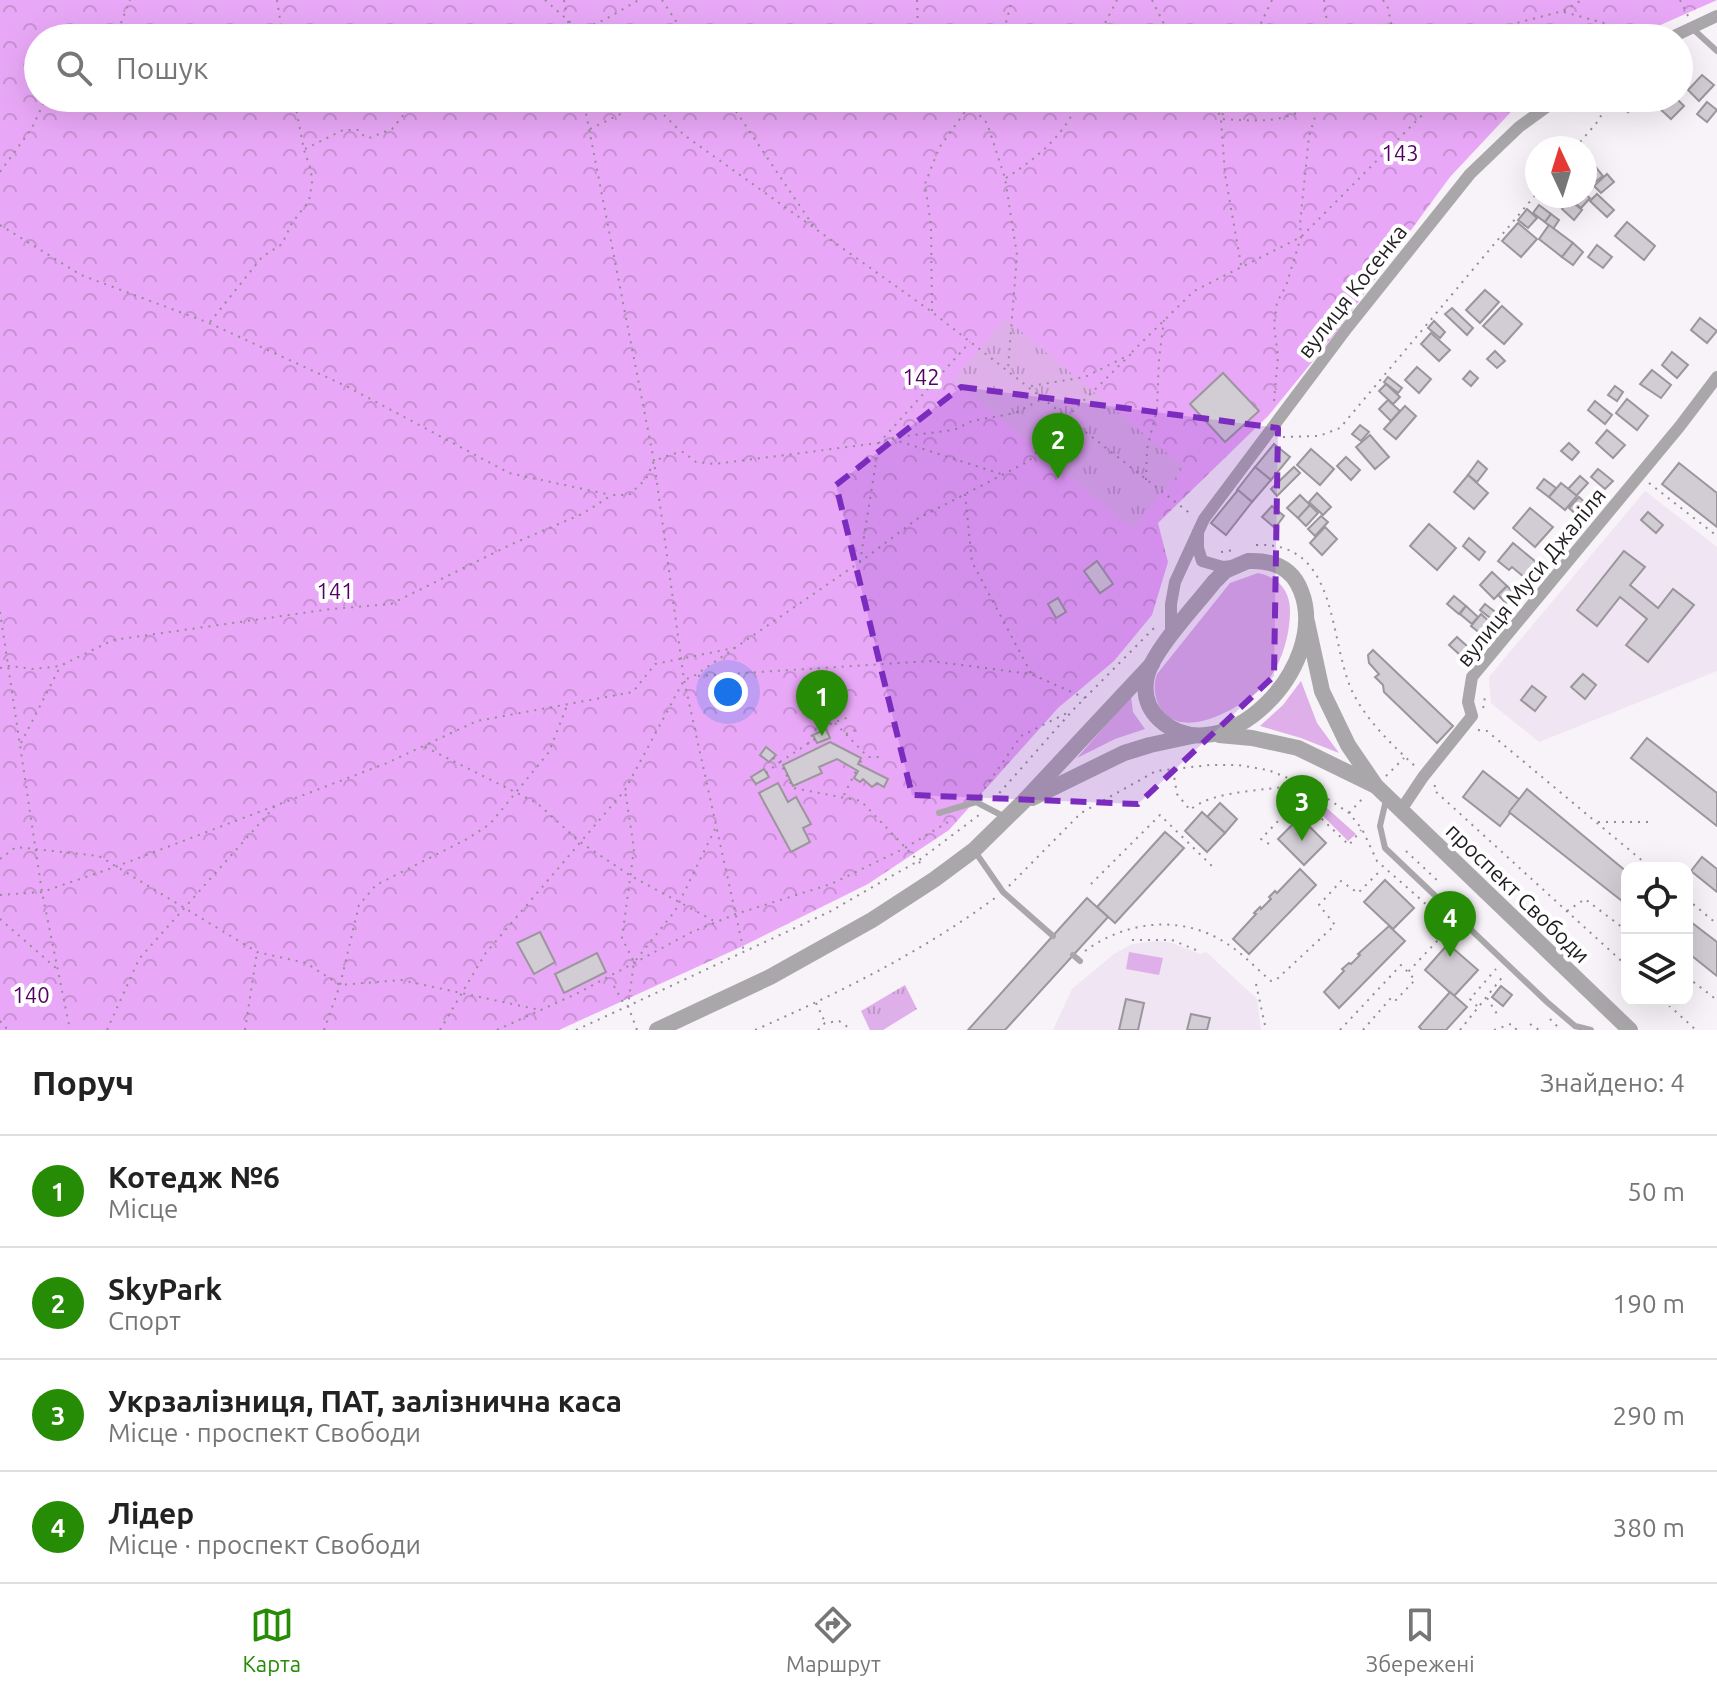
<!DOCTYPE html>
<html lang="uk">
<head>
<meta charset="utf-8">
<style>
  body { margin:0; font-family:Ubuntu,sans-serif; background:#f2f2f2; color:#222 }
  .controls { position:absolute; right:24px; bottom:24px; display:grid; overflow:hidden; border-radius:16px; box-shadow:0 8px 32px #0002 }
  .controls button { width:72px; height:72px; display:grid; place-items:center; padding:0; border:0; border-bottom:2px solid #e0e0e0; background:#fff; color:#222; font:40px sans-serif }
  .compass { position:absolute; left:1525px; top:136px; width:72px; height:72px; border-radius:50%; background:#fff; box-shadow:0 8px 32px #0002; rotate:356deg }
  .you { position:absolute; left:728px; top:692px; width:28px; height:28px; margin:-20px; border:6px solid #fff; border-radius:50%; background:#1a73e8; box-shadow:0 0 0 12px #1a73e833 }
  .badge { display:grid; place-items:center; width:52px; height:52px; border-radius:50%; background:#278c05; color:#fff; font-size:26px; font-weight:700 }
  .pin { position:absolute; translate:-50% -66px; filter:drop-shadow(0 2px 4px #0008) }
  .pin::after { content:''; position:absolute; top:42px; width:28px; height:24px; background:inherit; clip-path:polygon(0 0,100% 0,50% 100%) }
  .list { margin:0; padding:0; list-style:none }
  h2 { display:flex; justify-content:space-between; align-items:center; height:104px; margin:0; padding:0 32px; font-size:34px }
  h2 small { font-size:26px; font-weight:400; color:#767676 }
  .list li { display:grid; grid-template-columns:52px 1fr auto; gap:24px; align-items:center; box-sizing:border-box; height:112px; padding:0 32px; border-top:2px solid #e0e0e0 }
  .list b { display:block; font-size:30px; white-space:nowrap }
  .list p { margin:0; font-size:26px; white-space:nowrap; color:#767676 }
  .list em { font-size:26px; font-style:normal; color:#767676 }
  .icon { flex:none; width:44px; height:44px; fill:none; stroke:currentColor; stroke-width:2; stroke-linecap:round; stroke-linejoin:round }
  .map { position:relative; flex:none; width:1717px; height:1030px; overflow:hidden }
  .search { position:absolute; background:#fff; box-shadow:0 8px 32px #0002; left:24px; right:24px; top:24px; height:88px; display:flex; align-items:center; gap:20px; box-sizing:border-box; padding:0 28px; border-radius:44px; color:#767676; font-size:30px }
  .sheet { height:552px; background:#fff }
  nav { display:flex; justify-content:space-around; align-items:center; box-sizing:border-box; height:112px; border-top:2px solid #e0e0e0; background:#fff; font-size:22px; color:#767676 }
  nav a { display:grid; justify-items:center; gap:4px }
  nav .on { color:#278c05 }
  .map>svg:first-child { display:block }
  .built { fill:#f0e5f2 }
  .grass { fill:#deafe8 }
  .forest { fill:url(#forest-crowns) }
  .park { fill:url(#park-tufts) }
  .building { fill:#d2cdd4; stroke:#9b969c; stroke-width:2 }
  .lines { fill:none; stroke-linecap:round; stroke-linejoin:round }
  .path { stroke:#928e93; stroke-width:2; stroke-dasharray:2 6; stroke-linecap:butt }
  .service { stroke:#aaa7aa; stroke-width:6 }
  .minor { stroke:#aaa7aa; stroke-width:12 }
  .tertiary { stroke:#aaa7aa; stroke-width:16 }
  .marked { fill:#7b2cbf; fill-opacity:0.2; stroke:#7b2cbf; stroke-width:6; stroke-dasharray:16 10; stroke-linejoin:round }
  .labels { text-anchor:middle; stroke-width:8; stroke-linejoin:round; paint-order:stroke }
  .park-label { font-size:22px; fill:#560066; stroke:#fff }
  .street-label { font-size:22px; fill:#1f1d20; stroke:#fff }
</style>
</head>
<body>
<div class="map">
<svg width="1717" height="1030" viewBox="0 0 1717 1030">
  <defs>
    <pattern id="forest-crowns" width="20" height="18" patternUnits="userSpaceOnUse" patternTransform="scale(2)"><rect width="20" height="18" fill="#e9a8f7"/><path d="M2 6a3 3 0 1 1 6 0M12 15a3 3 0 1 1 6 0" fill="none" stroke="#c790d3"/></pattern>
    <pattern id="park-tufts" width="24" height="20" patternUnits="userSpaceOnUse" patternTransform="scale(2)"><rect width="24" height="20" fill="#deafe8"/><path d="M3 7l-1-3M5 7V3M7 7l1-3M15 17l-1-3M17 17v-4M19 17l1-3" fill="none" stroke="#be96c7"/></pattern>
  </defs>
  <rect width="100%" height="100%" fill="#f8f2f9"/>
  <g class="built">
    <path d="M1645,491L1717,547V671L1539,742L1491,703L1489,677Z"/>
    <path d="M1157,941L1172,943L1200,954L1206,952L1257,999L1261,1030H1053L1072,989L1114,954L1132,944Z"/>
  </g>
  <g class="grass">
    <path d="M1258,573C1278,577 1290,590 1290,611C1290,636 1281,666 1264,685C1242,709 1171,749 1156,698C1154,689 1154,682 1157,674L1230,583Z"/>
    <path d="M1301,681L1317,723L1339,753L1301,738L1260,726L1283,705Z"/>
    <path d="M1131,696L1133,712L1145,729L1115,739L1077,758Z"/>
    <path d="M1311,794L1356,834L1348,841L1306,799Z"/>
    <path d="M1129,952L1163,958L1159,975L1126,969Z"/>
  </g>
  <path class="forest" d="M0,0H1717L1631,38H38V98H1524L1450,177L1334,335L1269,415L1158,523L1168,562L1152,615L1114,661L1058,708L949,830L868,884L743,946L559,1030H0Z"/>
  <g class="park">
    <path d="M1005,318L1184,467L1132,528L954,380Z"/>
    <path d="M905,985L917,1009L883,1030H870L861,1011Z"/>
  </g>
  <g class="building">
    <path d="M1702,75L1714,85L1699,101L1688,90Z"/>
    <path d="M1617,98H1640L1641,99L1628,112L1615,100Z"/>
    <path d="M1643,98H1665L1656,109Z"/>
    <path d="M1668,98H1676L1684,106L1671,119L1659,108Z"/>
    <path d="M1707,102L1717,110L1707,122L1697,114Z"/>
    <path d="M1594,165L1603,176L1591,185L1585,179V172Z"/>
    <path d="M1607,174L1614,182L1601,193L1594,186Z"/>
    <path d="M1585,194L1590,198L1581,208L1569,198L1585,196Z"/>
    <path d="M1597,194L1614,210L1607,217L1590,201Z"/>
    <path d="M1570,200L1582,210L1574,220L1562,209Z"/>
    <path d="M1539,205L1551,214L1545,222L1533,213Z"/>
    <path d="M1527,209L1537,218L1528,228L1518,220Z"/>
    <path d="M1551,214L1559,220L1553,229L1545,222Z"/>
    <path d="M1627,222L1655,246L1644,260L1615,236Z"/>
    <path d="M1518,223L1537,239L1521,257L1502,241Z"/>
    <path d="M1549,225L1573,243L1562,257L1539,239Z"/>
    <path d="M1573,243L1583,252L1573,265L1562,257Z"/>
    <path d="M1597,245L1612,257L1603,268L1588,257Z"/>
    <path d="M1485,290L1499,302L1480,323L1466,310Z"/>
    <path d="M1502,306L1522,324L1504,344L1483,326Z"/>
    <path d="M1452,308L1473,328L1467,335L1445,314Z"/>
    <path d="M1700,318L1717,331L1707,343L1691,330Z"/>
    <path d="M1434,321L1445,332L1440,338L1428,328Z"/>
    <path d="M1431,333L1450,350L1439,361L1421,344Z"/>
    <path d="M1495,351L1505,361L1497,368L1487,359Z"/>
    <path d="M1672,352L1688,365L1677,378L1662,365Z"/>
    <path d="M1417,367L1431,379L1419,393L1405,380Z"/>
    <path d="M1652,370L1671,385L1661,398L1640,384Z"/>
    <path d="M1470,371L1478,378L1471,386L1463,379Z"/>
    <path d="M1223,373L1259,411L1225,442L1190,404Z"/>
    <path d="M1388,377L1402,388L1398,393L1384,382Z"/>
    <path d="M1386,384L1400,397L1393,404L1379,391Z"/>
    <path d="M1615,386L1623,392L1617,401L1608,395Z"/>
    <path d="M1627,399L1648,416L1637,430L1616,413Z"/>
    <path d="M1388,400L1400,411L1391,421L1379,409Z"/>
    <path d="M1595,401L1612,415L1605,424L1588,410Z"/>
    <path d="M1405,406L1416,416L1396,439L1384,429Z"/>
    <path d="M1360,425L1369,432L1361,441L1352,434Z"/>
    <path d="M1607,430L1625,445L1613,458L1596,443Z"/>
    <path d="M1370,435L1389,457L1375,469L1356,447Z"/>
    <path d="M1569,443L1579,452L1572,460L1561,451Z"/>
    <path d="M1274,444L1290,457L1271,480L1255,467Z"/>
    <path d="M1311,449L1334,469L1320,485L1297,465Z"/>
    <path d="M1346,457L1360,470L1351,480L1337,466Z"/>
    <path d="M1478,461L1487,469L1477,482L1468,475Z"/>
    <path d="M1679,463L1717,493V527L1662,484Z"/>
    <path d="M1255,467L1271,480L1252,502L1237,490Z"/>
    <path d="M1294,467L1300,473L1277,496L1271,489Z"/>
    <path d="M1598,469L1613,481L1605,489L1591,477Z"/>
    <path d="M1468,475L1488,493L1474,509L1454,492Z"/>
    <path d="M1580,476L1588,483L1576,496L1568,489Z"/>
    <path d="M1544,479L1556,488L1549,497L1537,488Z"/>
    <path d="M1561,483L1577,496L1565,510L1549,497Z"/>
    <path d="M1238,490L1252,502L1226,535L1211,523Z"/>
    <path d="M1317,493L1331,507L1323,515L1309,502Z"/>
    <path d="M1300,495L1310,505L1298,518L1287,508Z"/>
    <path d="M1579,497L1591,508L1581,519L1569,508Z"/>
    <path d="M1310,505L1318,513L1306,526L1298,518Z"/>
    <path d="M1272,506L1284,516L1275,528L1262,517Z"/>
    <path d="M1530,508L1553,527L1535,547L1513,528Z"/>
    <path d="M1648,512L1663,525L1656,533L1641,520Z"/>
    <path d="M1321,516L1328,522L1315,536L1308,529Z"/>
    <path d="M1429,524L1456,548L1437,570L1410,546Z"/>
    <path d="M1325,527L1337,539L1322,555L1310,543Z"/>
    <path d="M1469,538L1485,552L1479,560L1463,546Z"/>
    <path d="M1513,543L1536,562L1524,577L1512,567L1509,570L1498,561Z"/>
    <path d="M1624,551L1645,567L1630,585L1658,608L1673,589L1694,605L1648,662L1626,645L1647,619L1620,597L1597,626L1577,610Z"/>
    <path d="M1097,561L1113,584L1100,593L1084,571Z"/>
    <path d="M1492,572L1507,586L1494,599L1480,585Z"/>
    <path d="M1507,586L1515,594L1506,603L1498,595Z"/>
    <path d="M1454,596L1466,606L1459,614L1447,604Z"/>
    <path d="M1058,598L1066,612L1056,618L1048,604Z"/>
    <path d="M1485,604L1503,618L1498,624L1480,610Z"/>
    <path d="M1466,606L1478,617L1472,624L1460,614Z"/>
    <path d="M1481,614L1491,623L1481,634L1471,626Z"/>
    <path d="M1457,637L1478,656L1470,664L1449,645Z"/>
    <path d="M1373,650L1453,726L1437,743L1384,692L1383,685L1375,677L1379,674L1369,663L1368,655Z"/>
    <path d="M1583,674L1596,685L1585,699L1571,687Z"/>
    <path d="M1532,686L1546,697L1535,711L1521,700Z"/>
    <path d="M826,729L830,738L817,743L813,735Z"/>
    <path d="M1647,738L1717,793V826L1631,758Z"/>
    <path d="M830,742L861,758L858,764L888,779L884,787L877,783L872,787L863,779L860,782L854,778L858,771L837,759L819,767L822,773L793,786L783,765Z"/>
    <path d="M766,747L776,755L769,762L760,755Z"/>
    <path d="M764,769L769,777L756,784L751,777Z"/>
    <path d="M1483,771L1520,800L1500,826L1463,797Z"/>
    <path d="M778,783L788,802L796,797L811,824L803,828L810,842L791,852L759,793Z"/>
    <path d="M1527,789L1627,872V905L1509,812Z"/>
    <path d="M1220,803L1237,819L1225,833L1207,817Z"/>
    <path d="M1202,812L1225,833L1207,852L1185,831Z"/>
    <path d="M1300,817L1326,843L1304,865L1278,839Z"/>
    <path d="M1165,832L1184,848L1115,923L1097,907Z"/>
    <path d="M1702,857L1717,869V892L1691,871Z"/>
    <path d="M1300,869L1316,885L1249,954L1233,939L1256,914L1254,913L1260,907L1261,909L1271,899L1269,897L1275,891L1277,893Z"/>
    <path d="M1385,880L1414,908L1393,929L1364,902Z"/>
    <path d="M1087,898L1108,917L1005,1030H968Z"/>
    <path d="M1687,919L1717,942V976L1687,952Z"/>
    <path d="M1389,926L1405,941L1339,1008L1324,992L1344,971L1342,969L1349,963L1351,964L1360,955L1358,954Z"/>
    <path d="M540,932L555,962L534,974L517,943Z"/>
    <path d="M1448,944L1478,970L1454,996L1425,970Z"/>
    <path d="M597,953L606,972L564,993L555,974Z"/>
    <path d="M1501,986L1512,995L1503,1006L1492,997Z"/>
    <path d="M1450,992L1467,1007L1446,1030H1422L1419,1027Z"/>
    <path d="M1126,999L1144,1003L1138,1030H1119Z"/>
    <path d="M1191,1014L1210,1018L1207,1030H1187Z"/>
  </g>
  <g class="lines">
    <g class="path">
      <path d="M277,0L283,38"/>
      <path d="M545,0L588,38"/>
      <path d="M564,0L567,15"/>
      <path d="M662,0L687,38"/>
      <path d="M917,0L918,28L923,38"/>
      <path d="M1152,0L1171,38"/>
      <path d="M1324,0L1329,38"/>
      <path d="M1383,0L1388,8L1394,38"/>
      <path d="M1680,0L1688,16"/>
      <path d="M1564,12L1611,25L1624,38"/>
      <path d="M568,21L571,38"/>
      <path d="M115,38L130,0"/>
      <path d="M531,38L580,30L604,20L639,0"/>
      <path d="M1002,38L1012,0"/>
      <path d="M1101,38L1103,27L1117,0"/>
      <path d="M1254,38L1272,0"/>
      <path d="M1499,38L1517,23L1563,11L1582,0"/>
      <path d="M583,98L654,461L684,680L744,952"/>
      <path d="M647,98L684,135L932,312L1192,515"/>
      <path d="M727,98L814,227"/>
      <path d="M963,98L987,123L1005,178L1017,255L1008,368"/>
      <path d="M1213,98L1221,119L1225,174L1241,265"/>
      <path d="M1228,98L1221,119C1258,121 1290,125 1319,98"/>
      <path d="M1497,98L1511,116"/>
      <path d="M590,129L649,100"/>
      <path d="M1575,148L1599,120L1609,98"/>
      <path d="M305,149L343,130H359L363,135L369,138L392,129L410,107L433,98"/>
      <path d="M0,172L32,128L46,98"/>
      <path d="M1006,178C1041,155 1063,136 1081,98"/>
      <path d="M0,225L81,275L209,323L348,387L509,473L611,495"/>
      <path d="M932,311L931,225L925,184L939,148L975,98"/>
      <path d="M210,322L262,257L282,244L292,223L309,201L312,183L311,170L304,150L294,98"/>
      <path d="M1132,352L1194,291L1301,237L1439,98"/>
      <path d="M1031,386L1085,377L1127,356"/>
      <path d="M1274,401L1278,356L1274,325L1277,302L1286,286L1301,237L1300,224L1309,136L1321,98"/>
      <path d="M1283,437L1319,436L1340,428L1537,193"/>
      <path d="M892,439L1001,474"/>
      <path d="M1146,480L1147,449L1157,409L1159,359L1164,320"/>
      <path d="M1649,483L1717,536"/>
      <path d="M965,494L972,562L1031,673"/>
      <path d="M1256,545C1339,541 1328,638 1352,691C1366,720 1392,745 1416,767"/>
      <path d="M1221,552L1234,550"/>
      <path d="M860,562L879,443L970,342"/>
      <path d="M0,612L42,892L70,1030"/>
      <path d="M0,668L9,666L33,669L60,666L113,640L331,609L391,604L512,544L582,514L612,495H629L646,479L654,461L672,454L683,452L696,462L715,464L879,443L891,438L954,430L972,421L1015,413L1042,399"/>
      <path d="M698,676L930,661L1031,674L1085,698"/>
      <path d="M1483,708L1485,703L1484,695"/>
      <path d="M835,723L868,757H879"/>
      <path d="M1478,730L1487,731L1651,868"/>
      <path d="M846,734L856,730"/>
      <path d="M21,743L60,667"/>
      <path d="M808,744L814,730L849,717"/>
      <path d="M425,747L537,803L580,842L631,876L716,922"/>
      <path d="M773,758L780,762L815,739"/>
      <path d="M860,762L867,758"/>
      <path d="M1173,770L1177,794L1190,810C1214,789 1271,791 1302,784"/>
      <path d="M766,773L780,762L793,788L861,801L923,866"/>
      <path d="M1386,776L1404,758"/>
      <path d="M1435,785L1434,790L1627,966"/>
      <path d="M1289,788L1299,797"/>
      <path d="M844,795L856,771"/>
      <path d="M980,795L1021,736L1069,712"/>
      <path d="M994,799L1073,710L1156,626"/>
      <path d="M1349,813L1364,797"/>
      <path d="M1598,822H1650"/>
      <path d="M1269,844L1261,839L1300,798L1349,845L1361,830"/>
      <path d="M1406,851L1440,883"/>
      <path d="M0,859L16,847L99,856L257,952L306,963L340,985L401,980L540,1010"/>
      <path d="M1091,884L1160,815L1216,870"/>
      <path d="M1009,886L1081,813L1156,771L1210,765H1238L1268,770L1310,787L1349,813L1362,829L1377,861L1461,935"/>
      <path d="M0,895L42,892L115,867L387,763L477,721L633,692L655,664L734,648"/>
      <path d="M1687,899L1717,924"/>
      <path d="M1567,911L1585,899L1627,931"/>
      <path d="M0,919L56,968"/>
      <path d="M1132,940H1172L1196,950"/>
      <path d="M1085,951C1127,920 1184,914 1229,945C1244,955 1257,969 1271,981L1276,980L1335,925L1319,905L1341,881L1358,893L1382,869"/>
      <path d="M636,960L675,911L715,829"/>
      <path d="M1687,977L1717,1000"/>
      <path d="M1256,984L1266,1030"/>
      <path d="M614,986L625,1006"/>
      <path d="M1487,998L1497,1014"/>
      <path d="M1663,1000L1696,1030"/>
      <path d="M816,1003L825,1022"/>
      <path d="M1477,1006L1470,999L1496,969"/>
      <path d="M1550,1019L1561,1030"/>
      <path d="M0,1021L8,1030"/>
      <path d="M1530,1024L1539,1030"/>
      <path d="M107,1030L139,959L275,806"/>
      <path d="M245,1030L257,952"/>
      <path d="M324,1030L340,985L359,905L376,885L467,839L490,824L549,752L568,703"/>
      <path d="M440,1030L485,954L625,790L684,680L694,676L860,562L917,519L1029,461L1066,418L1131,354"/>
      <path d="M497,1030L578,993L692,932L736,914L831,884L905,848L948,822"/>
      <path d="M576,1030L628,1006L634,962L622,938L634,849L625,790"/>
      <path d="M637,1030L628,1006L829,912L918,861L979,815"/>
      <path d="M755,1030C841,992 920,953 995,898"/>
      <path d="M818,1030L825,1023L839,1021L852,1030"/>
      <path d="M1340,1030L1401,965L1408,972"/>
      <path d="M1363,1030L1391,998L1395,1001L1415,980L1408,972L1439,939L1435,935L1446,924"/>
      <path d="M1460,1030L1504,975"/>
      <path d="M1494,1030L1511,1024L1517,1030"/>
    </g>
    <g class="service">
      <path d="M1693,29L1717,51"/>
      <path d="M1386,800L1380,826L1385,848L1547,1002L1575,1026L1591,1030"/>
      <path d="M939,813L976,802L1003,816"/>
      <path d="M976,853L1003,892L1053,936"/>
      <path d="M1073,955L1080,961"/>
    </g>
    <g class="minor">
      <path d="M1670,38L1717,16"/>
      <path d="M1198,532V548L1202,561L1223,567L1232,566"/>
      <path d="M1171,635V604L1175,582L1204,519L1347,328L1470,174L1519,127L1559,98"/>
      <path d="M1401,810L1423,777L1472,716L1468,702L1472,677L1680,426L1717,377"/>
    </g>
    <g class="tertiary">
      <path d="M1248,561C1272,560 1292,567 1301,591C1331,667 1222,776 1160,720C1147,708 1143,693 1147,676C1153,650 1197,604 1214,582L1225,571Z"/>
      <path d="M1307,622L1322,691L1348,745L1376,786L1630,1030"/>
      <path d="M1219,735L1252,738L1298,748L1374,785"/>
      <path d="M1032,798L1124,753L1150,745L1192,736"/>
      <path d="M657,1030L770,977L872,920L935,879L974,850L1023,802L1152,664"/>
    </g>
  </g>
  <path class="marked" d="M961,387L1278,428L1274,676L1138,804L912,795L836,485Z"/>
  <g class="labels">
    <g class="park-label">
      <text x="1400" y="161">143</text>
      <text x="921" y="385">142</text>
      <text x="335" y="599">141</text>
      <text x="31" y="1003">140</text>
    </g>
    <g class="street-label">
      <text transform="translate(1352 291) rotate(-52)" y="8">вулиця Косенка</text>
      <text transform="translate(1531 577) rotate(-51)" y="8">вулиця Муси Джаліля</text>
      <text transform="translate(1518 893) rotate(44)" y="8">проспект Свободи</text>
    </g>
  </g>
</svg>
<div class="controls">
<button><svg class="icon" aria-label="locate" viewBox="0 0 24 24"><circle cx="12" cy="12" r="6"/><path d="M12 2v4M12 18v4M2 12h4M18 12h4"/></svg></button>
<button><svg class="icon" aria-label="layers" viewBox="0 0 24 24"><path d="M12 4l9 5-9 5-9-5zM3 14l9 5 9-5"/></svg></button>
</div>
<svg class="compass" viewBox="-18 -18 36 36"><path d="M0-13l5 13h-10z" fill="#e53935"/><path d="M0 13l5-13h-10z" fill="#767676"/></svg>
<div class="you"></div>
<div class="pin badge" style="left:822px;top:736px">1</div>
<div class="pin badge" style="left:1058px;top:479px">2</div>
<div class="pin badge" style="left:1302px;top:841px">3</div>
<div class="pin badge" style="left:1450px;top:957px">4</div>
<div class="search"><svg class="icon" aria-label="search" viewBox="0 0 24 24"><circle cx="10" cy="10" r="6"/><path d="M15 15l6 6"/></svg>Пошук</div>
</div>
<section class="sheet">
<h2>Поруч<small>Знайдено: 4</small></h2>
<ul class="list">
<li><span class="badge">1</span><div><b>Котедж №6</b><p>Місце</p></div><em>50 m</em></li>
<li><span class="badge">2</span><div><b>SkyPark</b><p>Спорт</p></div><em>190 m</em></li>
<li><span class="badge">3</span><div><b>Укрзалізниця, ПАТ, залізнична каса</b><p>Місце · проспект Свободи</p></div><em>290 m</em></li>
<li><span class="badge">4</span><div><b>Лідер</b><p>Місце · проспект Свободи</p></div><em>380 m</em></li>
</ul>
</section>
<nav>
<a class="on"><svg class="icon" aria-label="map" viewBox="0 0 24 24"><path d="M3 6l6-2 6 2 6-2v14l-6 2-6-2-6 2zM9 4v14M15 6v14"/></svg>Карта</a>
<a><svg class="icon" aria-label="directions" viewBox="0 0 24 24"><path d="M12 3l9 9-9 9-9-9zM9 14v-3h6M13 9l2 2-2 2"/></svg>Маршрут</a>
<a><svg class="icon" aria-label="saved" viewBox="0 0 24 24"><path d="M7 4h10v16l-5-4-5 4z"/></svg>Збережені</a>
</nav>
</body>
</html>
